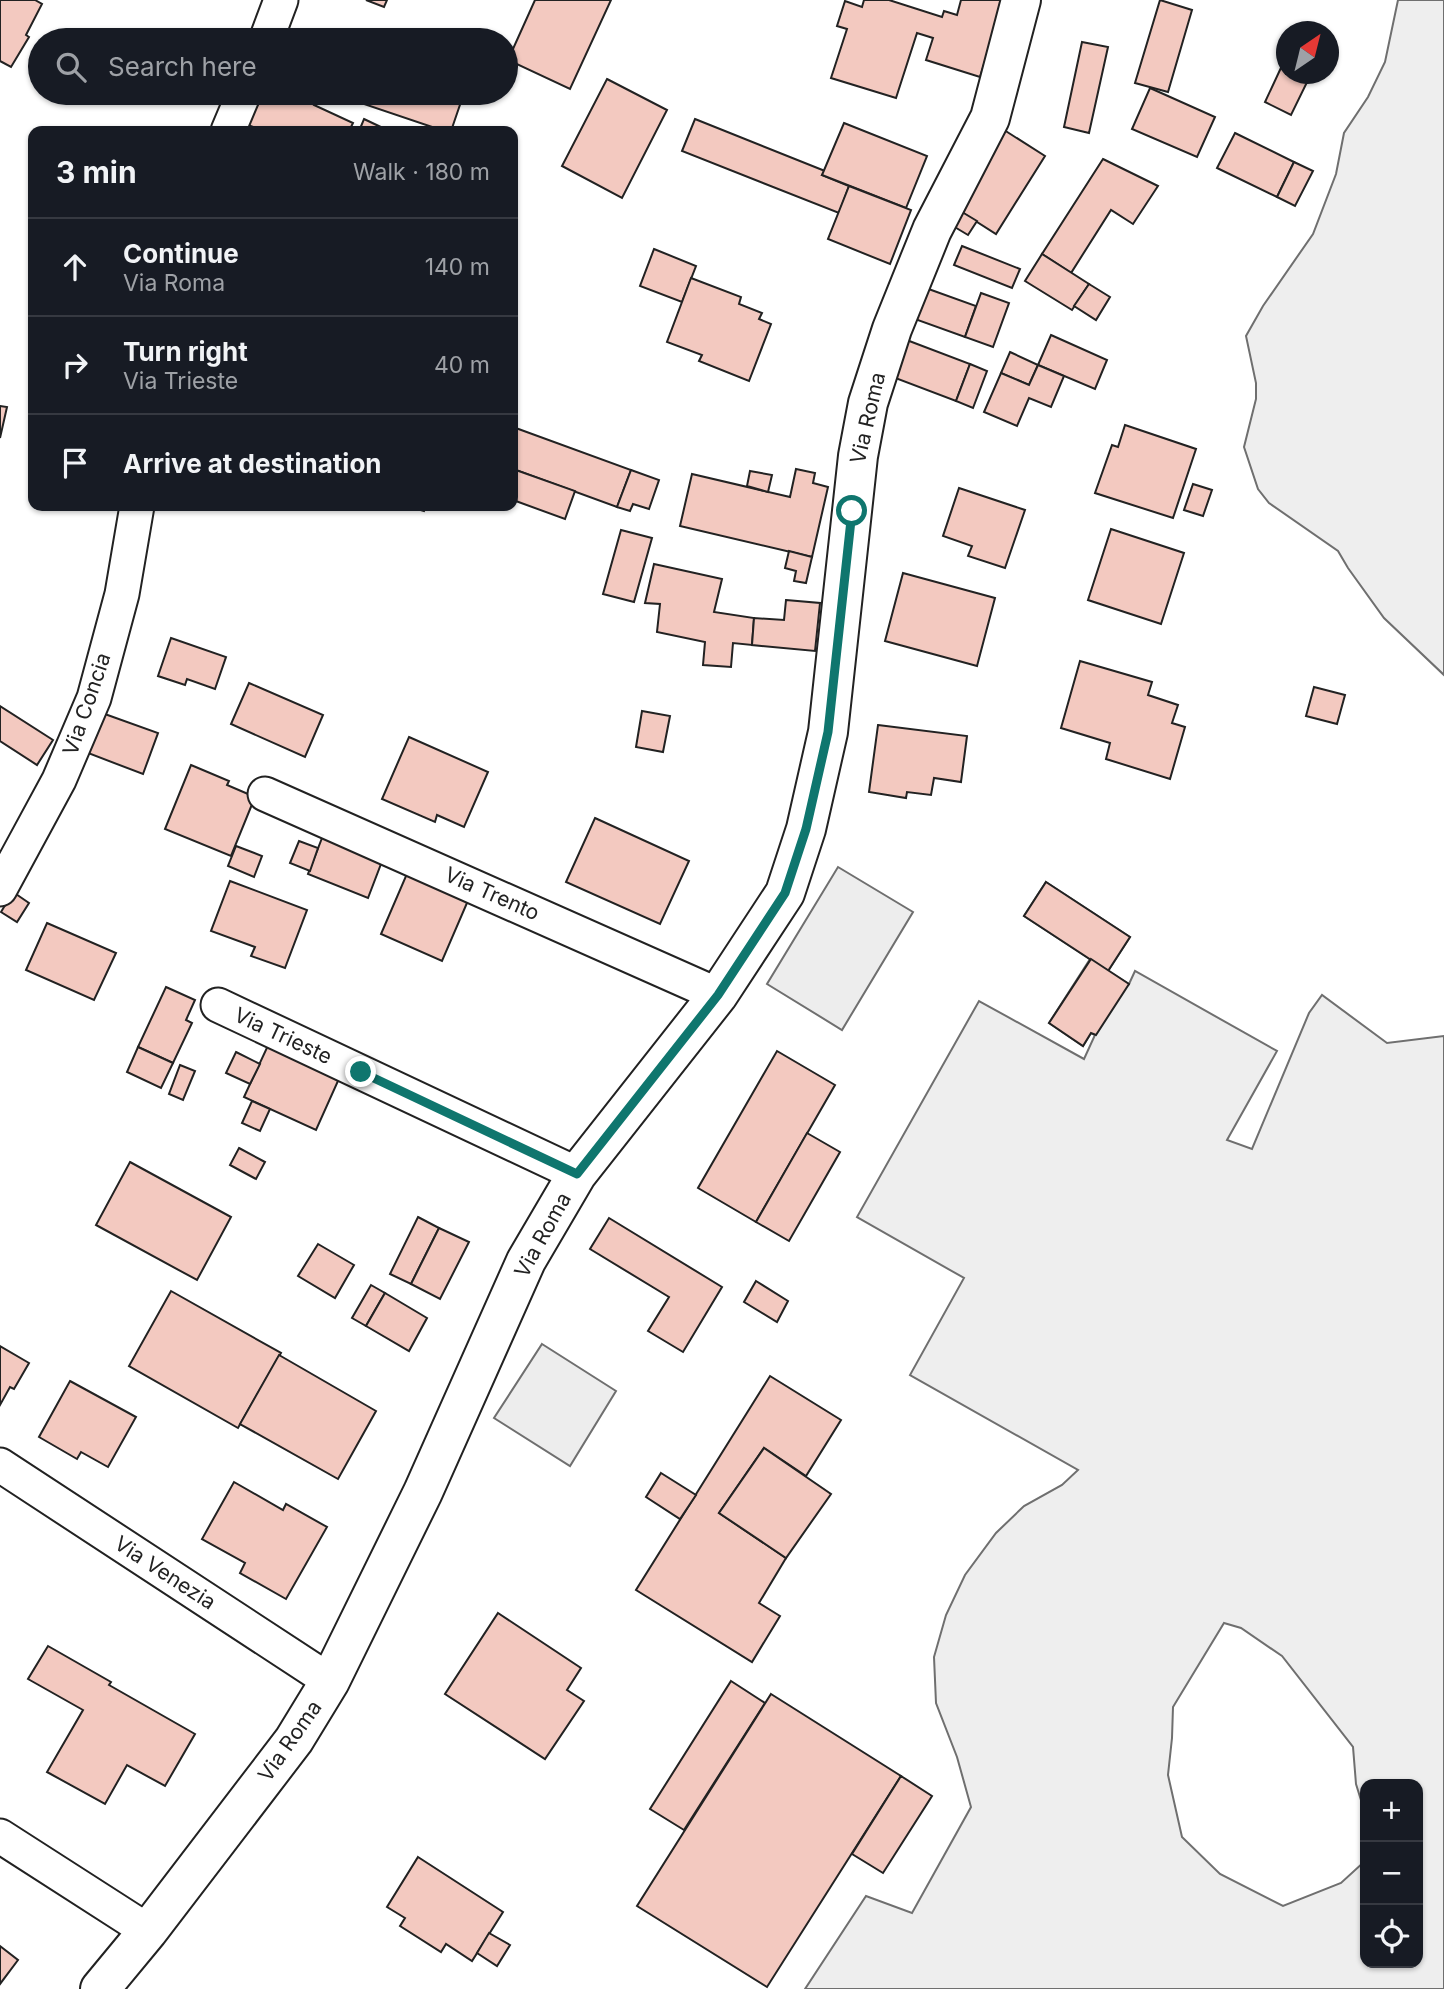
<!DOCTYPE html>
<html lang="en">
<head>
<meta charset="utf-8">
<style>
  body { margin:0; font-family:Inter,sans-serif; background:#20242c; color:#f1f3f6 }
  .controls { position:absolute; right:21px; bottom:21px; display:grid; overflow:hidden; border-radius:14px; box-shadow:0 2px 5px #0004 }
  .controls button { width:63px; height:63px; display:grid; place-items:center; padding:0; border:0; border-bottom:2px solid #363941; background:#171b24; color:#f1f3f6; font:35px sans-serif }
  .compass { position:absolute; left:1276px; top:21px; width:63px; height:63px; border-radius:50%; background:#171b24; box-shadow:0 2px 5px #0004; rotate:35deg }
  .stop { position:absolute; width:21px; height:21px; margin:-16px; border:5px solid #0f766e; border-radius:50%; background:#fff }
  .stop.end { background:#0f766e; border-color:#fff; box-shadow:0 2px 7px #0008 }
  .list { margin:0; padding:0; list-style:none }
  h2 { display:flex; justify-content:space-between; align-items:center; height:91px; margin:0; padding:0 28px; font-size:30px }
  h2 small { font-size:23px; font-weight:400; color:#9ea1a6 }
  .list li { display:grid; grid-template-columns:46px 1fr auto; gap:21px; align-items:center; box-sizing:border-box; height:98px; padding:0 28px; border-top:2px solid #363941 }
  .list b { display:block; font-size:26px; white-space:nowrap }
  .list p { margin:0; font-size:23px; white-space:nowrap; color:#9ea1a6 }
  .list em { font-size:23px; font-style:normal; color:#9ea1a6 }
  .icon { flex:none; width:38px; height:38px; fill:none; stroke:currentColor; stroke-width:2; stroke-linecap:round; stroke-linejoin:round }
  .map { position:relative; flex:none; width:1444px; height:1989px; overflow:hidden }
  .search { position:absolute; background:#171b24; box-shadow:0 2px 5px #0004; left:28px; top:28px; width:490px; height:77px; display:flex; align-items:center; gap:18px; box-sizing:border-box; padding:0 24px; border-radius:38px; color:#9ea1a6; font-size:26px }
  .panel { position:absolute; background:#171b24; box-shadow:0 2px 5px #0004; left:28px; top:126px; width:490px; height:385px; border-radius:14px }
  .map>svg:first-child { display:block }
  .green { fill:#eee; stroke:#6f6f6f; stroke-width:2; fill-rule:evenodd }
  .parking { fill:#ededed; stroke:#6f6f6f; stroke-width:2 }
  .building { fill:#f3c9c0; stroke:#222; stroke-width:2 }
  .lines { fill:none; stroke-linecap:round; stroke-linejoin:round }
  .street-casing { stroke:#222; stroke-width:37 }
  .secondary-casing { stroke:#222; stroke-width:42 }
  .street { stroke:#fff; stroke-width:33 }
  .secondary { stroke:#fff; stroke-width:38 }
  .route { stroke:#0f766e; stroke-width:9 }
  .labels { text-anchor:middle; stroke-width:5; stroke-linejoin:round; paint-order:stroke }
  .street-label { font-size:21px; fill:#222; stroke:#fff }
</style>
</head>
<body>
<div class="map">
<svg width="1444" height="1989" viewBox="0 0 1444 1989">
  <rect width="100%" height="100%" fill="#fff"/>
  <g class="green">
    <path d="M1398,0H1444V675L1384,618L1348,568L1338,551L1269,503L1258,489L1244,447L1256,399V383L1246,336L1263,306L1313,234L1336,174L1344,133L1368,97L1385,62Z"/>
    <path d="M1046,882L1130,937L1108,971L1129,984L1135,971L1277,1051L1227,1140L1252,1149L1309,1013L1322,995L1387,1043L1444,1036V1989H805L866,1896L912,1913L971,1807L957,1757L936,1703L934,1657L946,1615L965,1575L996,1533L1024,1506L1062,1485L1078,1470L910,1375L964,1278L857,1217L979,1001L1084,1059L1095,1035L1091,1033L1083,1046L1049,1023L1090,959L1024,916ZM1224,1623L1241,1628L1282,1656L1353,1747L1356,1784L1365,1813V1784H1418V1963H1365V1861L1341,1883L1283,1906L1220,1874L1182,1837L1168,1775L1172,1738L1173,1707Z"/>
  </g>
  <g class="parking">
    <path d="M838,867L913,912L842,1030L767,984Z"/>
    <path d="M542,1344L616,1391L570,1466L494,1418Z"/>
  </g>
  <g class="building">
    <path d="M0,0H35L42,4L26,35L29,37L11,67L0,61Z"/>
    <path d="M366,0H387L384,7Z"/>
    <path d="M535,0H611L570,89L508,60Z"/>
    <path d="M864,0H889L942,17L944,11L957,15L961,0H1004L980,77L926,60L933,38L917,33L896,98L831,78L847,29L837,26L845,1L862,7Z"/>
    <path d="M1160,0L1192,10L1168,92L1135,83Z"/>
    <path d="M1082,42L1108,47L1089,133L1064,127Z"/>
    <path d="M1286,57V74H1311L1291,115L1265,102Z"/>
    <path d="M607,79L667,110L622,198L562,166Z"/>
    <path d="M1150,88L1215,117L1197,157L1132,129Z"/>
    <path d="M263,93H320L314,105L353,123L349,131H263L248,125Z"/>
    <path d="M355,93H464L451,131H444L352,100Z"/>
    <path d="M364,119L385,129V131H359Z"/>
    <path d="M695,119L825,171L822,175L849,186L839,213L682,151Z"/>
    <path d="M844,123L927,156L906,208L822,175Z"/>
    <path d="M1001,128L1045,156L996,234L952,206Z"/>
    <path d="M1235,133L1294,162L1277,197L1217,168Z"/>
    <path d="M1103,159L1158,186L1133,224L1111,210L1071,273L1042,254Z"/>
    <path d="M1294,162L1313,171L1295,206L1277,197Z"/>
    <path d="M849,186L911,210L890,264L828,239Z"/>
    <path d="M957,209L977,221L968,235L948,223Z"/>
    <path d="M962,246L1020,269L1012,288L954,265Z"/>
    <path d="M654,249L696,266L682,302L640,286Z"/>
    <path d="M1042,254L1089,284L1072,310L1025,281Z"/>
    <path d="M691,278L741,297L739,304L762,313L759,319L771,324L749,381L699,361L702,355L667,342Z"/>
    <path d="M1089,284L1110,297L1096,320L1074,306Z"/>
    <path d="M923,287L976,306L965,337L912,318Z"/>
    <path d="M981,293L1009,303L993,347L965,337Z"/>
    <path d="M1051,335L1107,360L1095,389L1038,365Z"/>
    <path d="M904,339L970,364L956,401L890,376Z"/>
    <path d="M1010,352L1038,365L1029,385L1001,373Z"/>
    <path d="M970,364L987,371L973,408L956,401Z"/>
    <path d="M1038,365L1064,376L1051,407L1029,398L1017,426L984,412L1001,373L1029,385Z"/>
    <path d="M0,406L7,407L0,438Z"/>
    <path d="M1125,425L1196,449L1173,518L1095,493L1112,445L1118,447Z"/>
    <path d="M513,427L631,470L617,507L513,469Z"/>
    <path d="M513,469L575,491L565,519L513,500Z"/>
    <path d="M796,469L815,473L813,483L828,487L812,557L680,526L692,474L790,497Z"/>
    <path d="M631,470L659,480L649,509L633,504L630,511L617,507Z"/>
    <path d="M750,471L772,475L768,492L747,486Z"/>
    <path d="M1193,484L1212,490L1203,516L1184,510Z"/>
    <path d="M959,488L1025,510L1005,568L968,556L972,546L943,536Z"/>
    <path d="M407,506H426L424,511Z"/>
    <path d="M1111,529L1184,553L1161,624L1088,600Z"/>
    <path d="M621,530L652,538L634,602L603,594Z"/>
    <path d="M789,551L812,557L806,583L794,581L796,571L785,568Z"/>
    <path d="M654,564L722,579L714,612L754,618L752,645L733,643L731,667L703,665L705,642L657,632L660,604L645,603Z"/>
    <path d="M903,573L995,598L977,666L885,641Z"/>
    <path d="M786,600L820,603L815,651L752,645L754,618L784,620Z"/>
    <path d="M171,638L226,657L215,689L187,679L185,685L158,676Z"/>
    <path d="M1080,661L1152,682L1148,695L1178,705L1172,723L1185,727L1170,779L1106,759L1110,743L1061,728Z"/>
    <path d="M249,683L323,715L305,757L231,724Z"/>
    <path d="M1314,687L1345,695L1337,724L1306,716Z"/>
    <path d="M0,706L53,740L37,765L0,741Z"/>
    <path d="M642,711L670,716L663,752L636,747Z"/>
    <path d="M102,713L158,733L143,774L88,753Z"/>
    <path d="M878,725L967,736L961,782L934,778L931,795L907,792L906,798L869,792Z"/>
    <path d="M409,737L488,772L464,827L437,815L435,822L382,799Z"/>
    <path d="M191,765L229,781L227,785L255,797L231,856L165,829Z"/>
    <path d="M595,818L689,861L660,924L566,882Z"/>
    <path d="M324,833L384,856L368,898L308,874Z"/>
    <path d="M299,841L318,848L310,871L290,863Z"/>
    <path d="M236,846L262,856L254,877L228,866Z"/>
    <path d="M409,869L470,896L442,961L381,934Z"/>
    <path d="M230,881L307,910L285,968L251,956L255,947L211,931Z"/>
    <path d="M1046,882L1130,937L1108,971L1024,916Z"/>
    <path d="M13,892L29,903L17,922L1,912Z"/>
    <path d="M47,923L116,953L94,1000L26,970Z"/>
    <path d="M1091,959L1129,984L1096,1035L1091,1033L1083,1046L1049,1023Z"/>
    <path d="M166,987L195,1000L186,1020L192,1023L173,1063L138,1047Z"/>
    <path d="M271,1039L342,1072L316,1130L244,1097Z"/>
    <path d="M138,1047L173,1063L161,1088L127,1072Z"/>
    <path d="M777,1051L835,1085L756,1222L698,1188Z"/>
    <path d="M236,1052L260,1064L250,1084L226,1073Z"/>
    <path d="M180,1065L195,1071L183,1100L169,1094Z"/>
    <path d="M252,1101L270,1109L260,1131L242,1123Z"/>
    <path d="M807,1133L840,1152L789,1241L756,1222Z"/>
    <path d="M239,1148L265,1162L256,1179L230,1165Z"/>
    <path d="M130,1162L231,1217L197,1280L96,1225Z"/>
    <path d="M418,1217L439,1228L411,1284L390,1274Z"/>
    <path d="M609,1218L722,1287L683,1352L648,1331L669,1297L590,1249Z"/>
    <path d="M439,1228L469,1242L440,1299L411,1284Z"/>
    <path d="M318,1244L354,1265L335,1298L298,1276Z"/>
    <path d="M756,1281L788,1301L777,1322L744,1302Z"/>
    <path d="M371,1285L385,1293L366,1326L352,1318Z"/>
    <path d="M171,1291L281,1353L238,1428L129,1366Z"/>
    <path d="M385,1293L427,1318L409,1351L366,1326Z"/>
    <path d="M0,1346L29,1363L14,1389L10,1387L0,1405Z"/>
    <path d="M279,1355L376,1411L338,1479L240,1424Z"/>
    <path d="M770,1376L841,1420L806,1476L764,1448L719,1513L786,1558L759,1603L780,1616L752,1662L636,1590Z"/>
    <path d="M70,1381L136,1417L108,1467L81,1452L77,1459L39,1437Z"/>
    <path d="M764,1448L831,1494L786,1558L719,1513Z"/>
    <path d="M661,1473L696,1495L680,1519L646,1497Z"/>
    <path d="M234,1482L283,1510L286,1504L327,1527L286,1599L240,1573L245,1563L202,1539Z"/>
    <path d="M498,1613L581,1668L567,1690L584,1701L545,1759L445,1694Z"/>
    <path d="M48,1646L111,1682L109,1685L195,1734L165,1786L127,1765L105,1804L47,1772L83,1710L28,1679Z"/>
    <path d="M731,1681L765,1703L684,1830L650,1809Z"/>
    <path d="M771,1694L901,1776L767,1987L637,1906Z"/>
    <path d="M901,1776L932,1796L883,1873L852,1854Z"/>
    <path d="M418,1857L503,1912L472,1961L446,1944L441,1952L400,1926L405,1918L387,1907Z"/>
    <path d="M489,1933L510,1945L497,1966L477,1953Z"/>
    <path d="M0,1946L18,1960L0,1984Z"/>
  </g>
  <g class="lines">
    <defs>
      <g id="street">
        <path d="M266,40L281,0"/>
        <path d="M228,131L244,93"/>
        <path d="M265,794L718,995"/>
        <path d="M0,889L59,780L94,698L122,594L137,506"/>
        <path d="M218,1005L577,1174"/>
        <path d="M0,1465L330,1681"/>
        <path d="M0,1836L148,1931"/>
      </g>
      <path id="secondary" d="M100,1989L148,1931L294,1740L330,1681L423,1492L526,1261L577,1174L718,995L785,893L806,829L828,732L858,456L868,403L892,329L932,230L990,118L1021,0"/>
    </defs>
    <use href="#street" class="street-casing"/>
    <use href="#secondary" class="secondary-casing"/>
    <use href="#street" class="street"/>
    <use href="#secondary" class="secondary"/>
  </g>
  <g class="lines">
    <path class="route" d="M361,1072L577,1174L718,995L785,893L806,829L828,732L852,511"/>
  </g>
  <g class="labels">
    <g class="street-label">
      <text transform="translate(868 418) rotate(-77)" y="7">Via Roma</text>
      <text transform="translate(87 704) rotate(-71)" y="7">Via Concia</text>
      <text transform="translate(492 894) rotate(24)" y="7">Via Trento</text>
      <text transform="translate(283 1036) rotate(25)" y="7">Via Trieste</text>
      <text transform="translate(543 1235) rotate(-61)" y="7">Via Roma</text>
      <text transform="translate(165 1573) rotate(33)" y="7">Via Venezia</text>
      <text transform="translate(290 1741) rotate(-55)" y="7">Via Roma</text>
    </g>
  </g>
</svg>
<div class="controls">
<button>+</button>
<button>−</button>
<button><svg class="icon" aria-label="locate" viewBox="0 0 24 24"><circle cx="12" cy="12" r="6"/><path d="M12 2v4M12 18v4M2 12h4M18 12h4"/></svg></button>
</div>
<svg class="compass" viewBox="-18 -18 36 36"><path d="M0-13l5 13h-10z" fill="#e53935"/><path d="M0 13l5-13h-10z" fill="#9ea1a6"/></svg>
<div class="stop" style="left:852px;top:511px"></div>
<div class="stop end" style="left:361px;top:1072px"></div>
<div class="search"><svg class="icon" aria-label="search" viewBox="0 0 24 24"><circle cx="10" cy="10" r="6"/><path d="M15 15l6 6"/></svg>Search here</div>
<section class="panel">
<h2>3 min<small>Walk · 180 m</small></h2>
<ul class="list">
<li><svg class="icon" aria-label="ahead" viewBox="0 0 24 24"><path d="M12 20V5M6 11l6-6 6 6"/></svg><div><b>Continue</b><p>Via Roma</p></div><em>140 m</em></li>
<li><svg class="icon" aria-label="right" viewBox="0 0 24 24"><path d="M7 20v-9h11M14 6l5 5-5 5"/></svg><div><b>Turn right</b><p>Via Trieste</p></div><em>40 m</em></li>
<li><svg class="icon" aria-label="arrive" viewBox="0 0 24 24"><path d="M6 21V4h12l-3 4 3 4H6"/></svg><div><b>Arrive at destination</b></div></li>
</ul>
</section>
</div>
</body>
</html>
